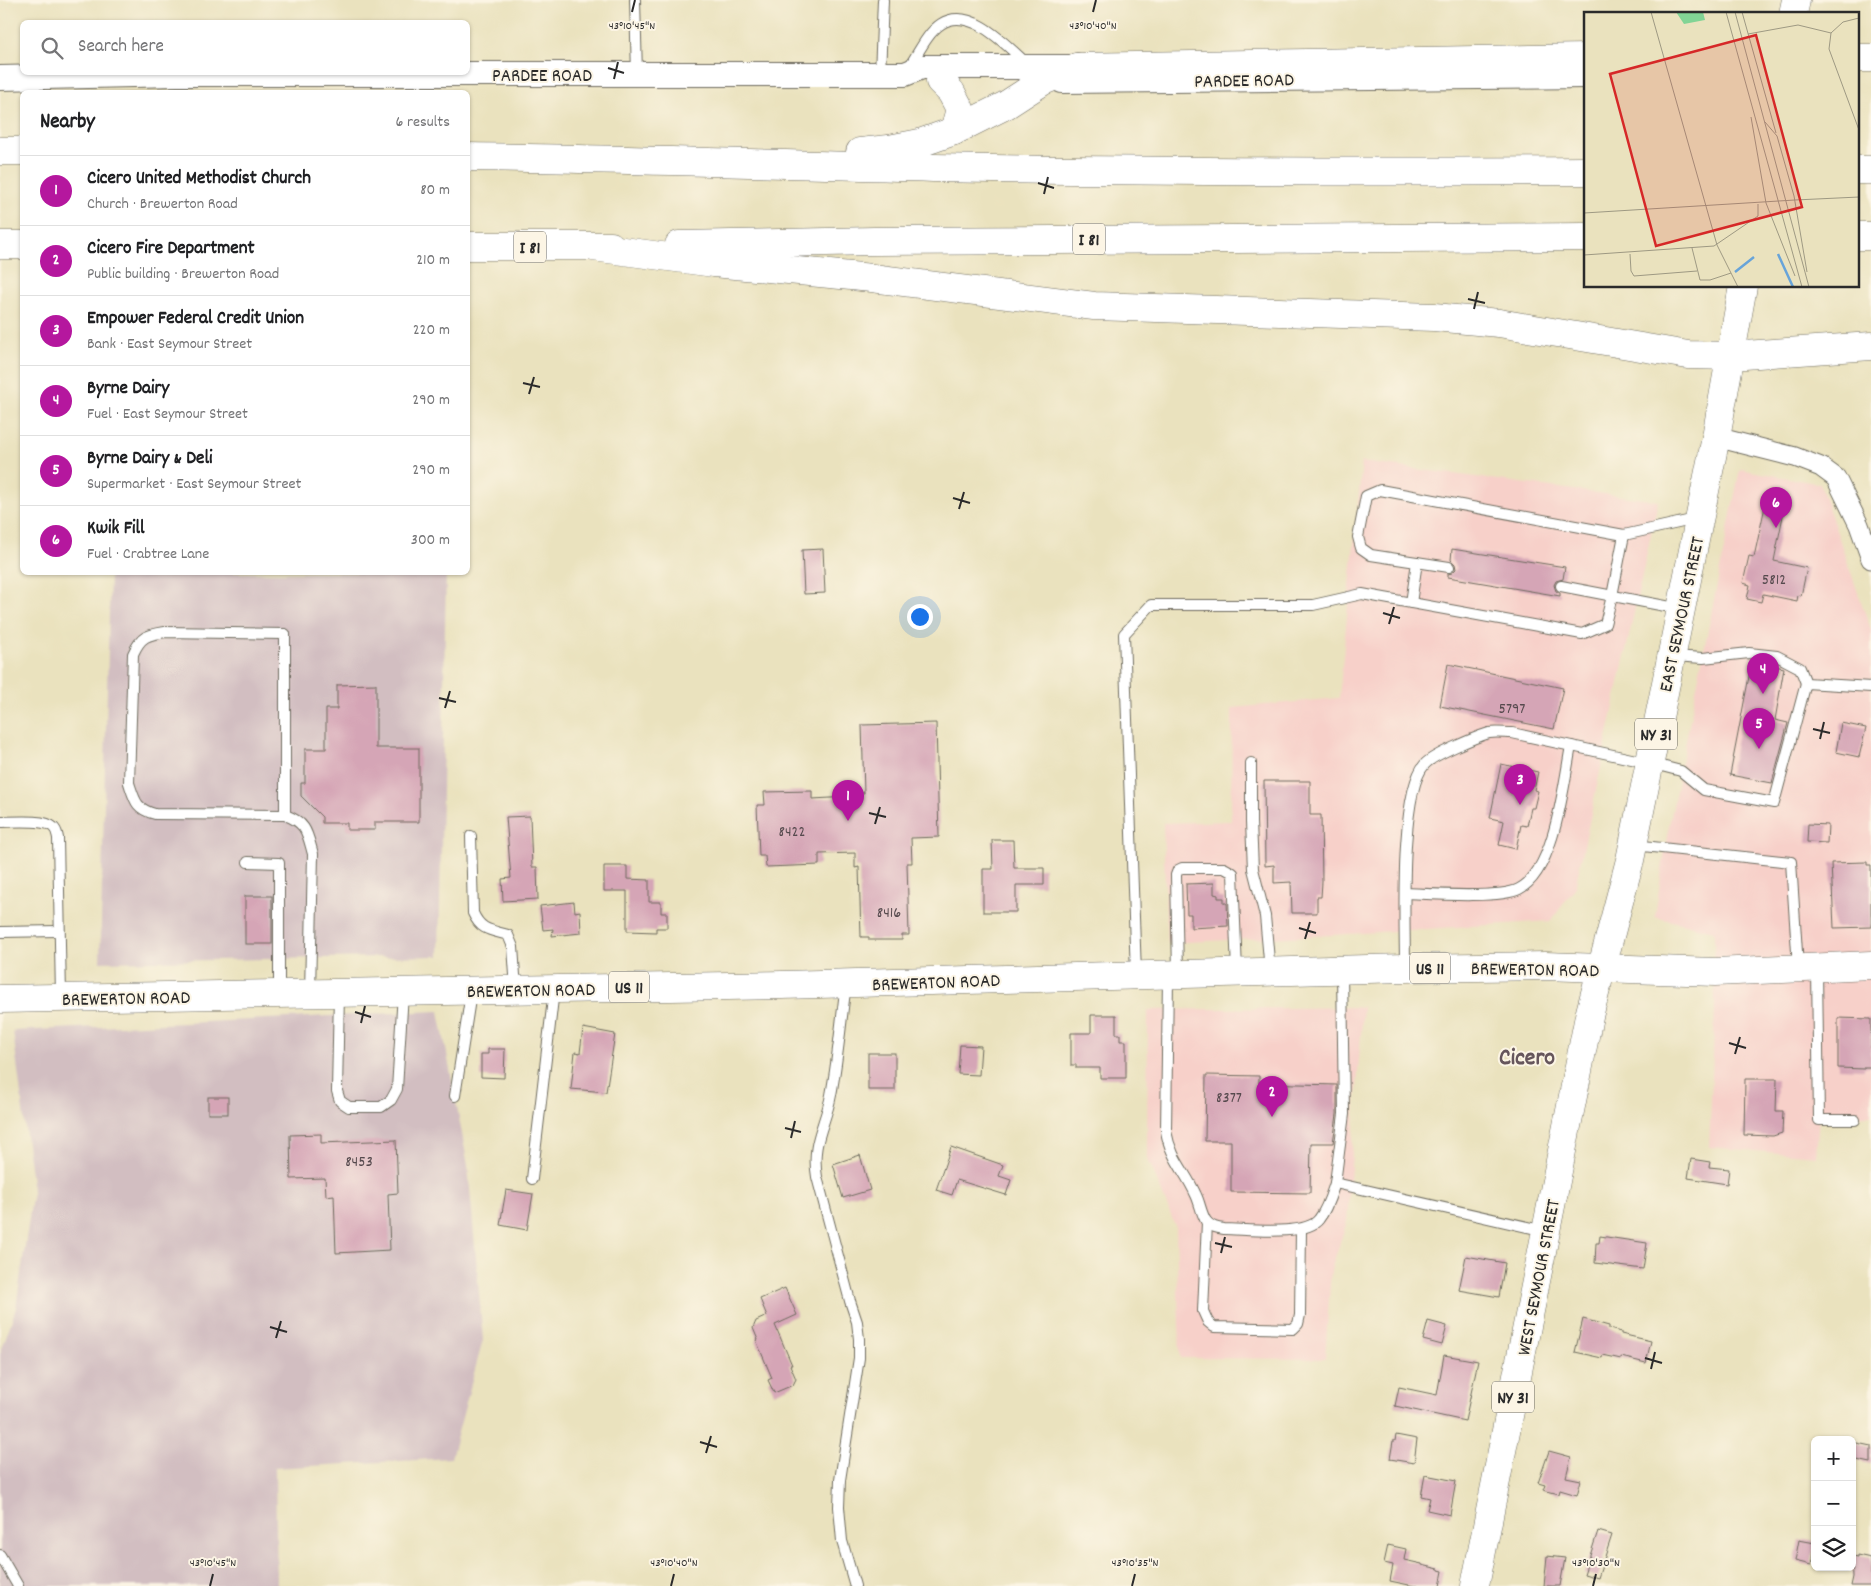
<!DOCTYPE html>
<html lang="en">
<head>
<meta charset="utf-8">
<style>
  body { margin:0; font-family:Dekko,sans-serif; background:#f6f6f6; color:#202124 }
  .controls { position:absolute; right:15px; bottom:15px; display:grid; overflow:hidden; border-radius:8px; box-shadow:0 1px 4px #0004 }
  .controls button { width:45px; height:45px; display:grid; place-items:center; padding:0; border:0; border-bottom:1px solid #e0e0e0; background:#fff; color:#202124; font:25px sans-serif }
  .you { position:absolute; left:919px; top:616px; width:18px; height:18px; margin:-12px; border:4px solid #fff; border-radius:50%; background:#1a73e8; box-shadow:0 0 0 8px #1a73e833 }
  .badge { display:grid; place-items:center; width:32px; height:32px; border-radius:50%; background:#b5179e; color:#fff; font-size:16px; font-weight:700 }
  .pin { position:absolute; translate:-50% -41px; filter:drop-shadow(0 1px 2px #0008) }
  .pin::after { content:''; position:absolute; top:26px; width:18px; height:15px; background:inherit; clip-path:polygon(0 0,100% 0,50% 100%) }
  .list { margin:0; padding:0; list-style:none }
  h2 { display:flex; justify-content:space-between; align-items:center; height:65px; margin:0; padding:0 20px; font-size:21px }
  h2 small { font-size:16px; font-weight:400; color:#757577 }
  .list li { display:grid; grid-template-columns:32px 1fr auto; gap:15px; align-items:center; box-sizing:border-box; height:70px; padding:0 20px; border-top:1px solid #e0e0e0 }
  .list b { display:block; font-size:19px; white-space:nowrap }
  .list p { margin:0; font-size:16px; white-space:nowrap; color:#757577 }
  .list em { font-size:16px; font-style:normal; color:#757577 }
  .icon { flex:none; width:28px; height:28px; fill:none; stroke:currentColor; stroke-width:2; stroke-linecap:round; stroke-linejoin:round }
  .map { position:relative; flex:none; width:1871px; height:1586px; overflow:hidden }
  .search { position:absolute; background:#fff; box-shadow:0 1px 4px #0004; left:20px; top:20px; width:450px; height:55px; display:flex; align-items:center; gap:12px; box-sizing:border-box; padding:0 18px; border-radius:8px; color:#757577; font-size:19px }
  .panel { position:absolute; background:#fff; box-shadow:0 1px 4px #0004; left:20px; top:90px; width:450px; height:485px; border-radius:8px }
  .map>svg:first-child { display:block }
  .built { fill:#f7d0c9 }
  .industrial { fill:#d2bec1 }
  .building { fill:#d5a5b6 }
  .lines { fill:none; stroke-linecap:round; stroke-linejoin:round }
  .service-casing { stroke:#6e6b5e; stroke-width:12 }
  .minor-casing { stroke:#6e6b5e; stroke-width:21 }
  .tertiary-casing { stroke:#6e6b5e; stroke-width:26 }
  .primary-casing { stroke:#6e6b5e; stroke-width:29 }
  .trunk-casing { stroke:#6e6b5e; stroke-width:29 }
  .motorway-casing { stroke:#6e6b5e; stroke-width:29 }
  .service { stroke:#fff; stroke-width:10 }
  .minor { stroke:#fff; stroke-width:19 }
  .tertiary { stroke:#fff; stroke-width:24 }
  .primary { stroke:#fff; stroke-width:28 }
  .trunk { stroke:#fff; stroke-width:28 }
  .motorway { stroke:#fff; stroke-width:28 }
  .ticks { fill:none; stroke:#2b2b2b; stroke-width:2 }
  .labels { text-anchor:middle; stroke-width:4; stroke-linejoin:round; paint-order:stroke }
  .number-label { font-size:16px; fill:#564a4e }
  .shield { fill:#fcf5e5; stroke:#6a6863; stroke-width:1 }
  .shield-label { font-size:18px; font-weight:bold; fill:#2b2b2b }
  .street-label { font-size:19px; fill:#2b2b2b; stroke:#fcf5e5 }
  .district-label { font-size:24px; font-weight:bold; fill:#66565c; stroke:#fcf5e5 }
  .inset-river { fill:none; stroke:#68a4d9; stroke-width:2.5 }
  .inset-road { fill:none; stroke:#9e9983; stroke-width:1 }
  .view { fill:#d62828; fill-opacity:0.15; stroke:#d62828; stroke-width:2.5 }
  .inset-edge { fill:none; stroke:#2b2b2b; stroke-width:2.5 }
  .ticks-label { font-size:12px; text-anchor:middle; fill:#2b2b2b; stroke:#fcf5e5; stroke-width:4; stroke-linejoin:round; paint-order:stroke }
</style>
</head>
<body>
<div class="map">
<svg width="1871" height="1586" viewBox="0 0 1871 1586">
  <rect width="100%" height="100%" fill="#fcf5e5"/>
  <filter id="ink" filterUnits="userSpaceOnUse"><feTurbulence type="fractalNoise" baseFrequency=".02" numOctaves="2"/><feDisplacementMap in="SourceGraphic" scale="10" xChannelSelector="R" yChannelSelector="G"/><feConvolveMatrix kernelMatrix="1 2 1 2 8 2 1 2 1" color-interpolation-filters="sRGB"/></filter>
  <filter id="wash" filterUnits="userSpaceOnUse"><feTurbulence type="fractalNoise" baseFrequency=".0096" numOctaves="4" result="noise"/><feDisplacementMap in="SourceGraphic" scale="20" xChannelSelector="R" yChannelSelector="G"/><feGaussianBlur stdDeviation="1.12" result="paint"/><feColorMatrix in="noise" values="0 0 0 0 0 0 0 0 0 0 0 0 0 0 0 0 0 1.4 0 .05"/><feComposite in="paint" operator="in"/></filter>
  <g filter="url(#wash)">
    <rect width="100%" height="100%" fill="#eae2be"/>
    <g class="built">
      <path d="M1362,462L1658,501L1575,888L1551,921L1332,935L1167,943L1163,823L1231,821L1232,708L1339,698Z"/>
      <path d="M1740,469L1820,484L1871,630V1115L1819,1117L1816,1156L1709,1147L1715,1007L1714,931L1655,917L1667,836Z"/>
      <path d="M1363,1007L1347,1221L1331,1270L1325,1359L1180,1358L1176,1228L1147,1156L1148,1010Z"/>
    </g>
    <g class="industrial">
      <path d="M110,573H446L439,956L100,962Z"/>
      <path d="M439,1011L468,1166L483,1340L451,1458L275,1468L277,1586H0V1354L16,1308L33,1191L13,1031Z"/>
    </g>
    <g id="blocks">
      <g class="building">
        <path d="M1766,502L1785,506L1774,561L1807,568L1801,596L1798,595L1797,601L1763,594L1761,602L1747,599L1750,585L1743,583L1749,556L1754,557Z"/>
        <path d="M823,549L825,593L804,594L802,550Z"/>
        <path d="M1452,549L1565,567L1563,579L1556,581L1554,585L1556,591L1560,593V596L1448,577V574L1452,573L1456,569L1455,564L1451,560Z"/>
        <path d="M1752,661L1784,668L1775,720L1788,723L1772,783L1730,775Z"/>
        <path d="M1448,664L1563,688L1554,729L1440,706Z"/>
        <path d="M376,684V748H419V822H375V830H347V823H322V817L301,796V783H305V749H326V709H337V685Z"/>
        <path d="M936,723L939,837L911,838L912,863H907L909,935H902V940H869V937H861L859,867L855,868V853L819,854V865L766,867L765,856H759L757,805H765L764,792L812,791V799L850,797V793H864L862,725Z"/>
        <path d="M1841,723L1866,728L1859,757L1836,752Z"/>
        <path d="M1501,764L1538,772L1534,790L1538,791L1534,808H1531L1527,826L1521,825L1516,849L1499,845L1504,821L1490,818Z"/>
        <path d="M1264,781H1310V815H1321L1322,882L1321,897H1317V913H1292L1291,882L1274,883V865L1265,866Z"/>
        <path d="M530,816L532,867H537L538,899L503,901L502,879L511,878L506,817Z"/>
        <path d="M1808,824L1828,825L1827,843L1807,842Z"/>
        <path d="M992,840H1013L1014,868H1044V885H1016V912H983V869H993Z"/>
        <path d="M1867,862V865H1871V927L1834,928L1831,863Z"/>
        <path d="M604,866H627V879L649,880V902H661V913H667V928H656V932L627,931V891H604Z"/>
        <path d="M1214,883V894L1218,895V898H1224V903H1227L1228,926L1191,928V914H1187L1186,884Z"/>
        <rect x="245" y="896" width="27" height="48"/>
        <path d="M574,902L575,912L580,911L581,933L552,936L553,929L543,930L540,906Z"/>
        <path d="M1091,1015H1116V1034H1120V1041H1126V1078H1100V1068H1076V1065H1071V1033H1091Z"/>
        <path d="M1838,1018L1871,1019V1067H1864V1069L1838,1068Z"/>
        <path d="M583,1028L615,1034L606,1092L571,1089L575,1052L580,1053Z"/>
        <path d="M960,1045L981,1046L979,1075L958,1074Z"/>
        <path d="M488,1049H505L504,1078L481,1077V1054H488Z"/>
        <rect x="868" y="1053" width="27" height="37"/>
        <path d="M1206,1075L1259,1076V1083L1337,1085V1114L1333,1143H1311L1310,1193L1231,1192V1141H1205Z"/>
        <path d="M1745,1079H1777L1776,1111H1783L1782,1133L1773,1136L1744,1135Z"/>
        <rect x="208" y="1097" width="20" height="17"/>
        <path d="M321,1134V1143L396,1140L398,1193L388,1194L390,1250L336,1253L334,1195L326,1196L325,1178L291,1179L290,1135Z"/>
        <path d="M951,1147L1003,1165L999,1176L1011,1180L1006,1195L957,1180L952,1195L936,1190Z"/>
        <path d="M860,1155L870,1190L843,1198L833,1164Z"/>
        <path d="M1691,1159L1710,1162L1709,1167L1729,1169L1727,1184L1688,1178Z"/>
        <path d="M506,1190L533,1194L527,1230L500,1225Z"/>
        <path d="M1600,1236L1647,1243L1643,1269L1595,1263L1596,1243H1599Z"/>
        <path d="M1466,1256L1505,1263L1499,1297L1459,1290Z"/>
        <path d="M785,1288L797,1315L775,1325L792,1365H790L796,1379L793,1385L774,1393L768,1380L772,1378L756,1340H758L753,1328L756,1321L767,1316L760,1299Z"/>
        <path d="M1583,1319L1609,1326V1329L1621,1332V1334L1651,1341L1646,1363L1621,1357V1359L1603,1355L1602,1358L1575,1352Z"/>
        <path d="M1428,1321L1447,1326L1442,1345L1423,1340Z"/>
        <path d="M1444,1355L1478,1361L1465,1421L1395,1406L1399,1387L1437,1395Z"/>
        <path d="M1396,1435L1417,1439L1414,1463L1390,1459L1393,1441H1395Z"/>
        <path d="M1852,1442L1871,1446V1463L1852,1459Z"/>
        <path d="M1549,1451L1571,1457L1566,1477L1581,1480L1577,1495L1560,1490L1559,1494L1543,1490L1545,1485L1538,1483Z"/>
        <path d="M1425,1475L1456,1481L1450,1515L1427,1510L1430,1498L1421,1496Z"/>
        <path d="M1598,1531L1612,1535L1598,1578L1584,1574Z"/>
        <path d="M1799,1540L1815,1543L1811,1565L1795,1561Z"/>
        <path d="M1388,1545L1406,1549L1404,1560L1422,1564V1565L1439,1569V1570L1443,1571L1440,1586H1414L1390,1581L1393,1565L1384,1563Z"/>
        <path d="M1857,1555L1871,1558V1586H1851L1853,1577L1852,1556L1857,1557Z"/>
        <path d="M1547,1556L1565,1558L1560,1586H1544Z"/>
      </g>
    </g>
  </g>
  <g filter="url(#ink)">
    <use href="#blocks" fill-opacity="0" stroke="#6e6b5e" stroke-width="1"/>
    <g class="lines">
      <defs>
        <g id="service">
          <path d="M635,0L637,74"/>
          <path d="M909,67C918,54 927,33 941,24C970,5 1006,45 1026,63"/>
          <path d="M880,74L883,0"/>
          <path d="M1449,567L1371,555L1361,548L1358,537L1366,496L1380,490L1624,535L1696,519"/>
          <path d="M1561,586L1681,609"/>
          <path d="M1411,603L1417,562"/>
          <path d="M1673,656L1703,658L1749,653L1777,656L1800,668L1806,683L1871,687"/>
          <path d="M1251,763V822L1253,869L1265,916L1270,971"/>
          <path d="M285,815V634L165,632C147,635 141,636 133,654L129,783C135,801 136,809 155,814L285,815C307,823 307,833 313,854L310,992"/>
          <path d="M0,822C12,822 45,819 53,827C57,830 57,834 58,838L61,997"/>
          <path d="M471,836L473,913C481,931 491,930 508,935L513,947L516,989"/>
          <path d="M1634,845L1791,862L1798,967"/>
          <path d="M248,862L279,863V993"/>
          <path d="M1405,893C1430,894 1500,899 1519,889C1555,871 1564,782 1571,746"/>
          <path d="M0,932L59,931"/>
          <path d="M1405,966C1405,925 1399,792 1425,764C1433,755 1476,737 1489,733C1496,732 1505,733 1512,733L1650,763L1681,771L1704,790L1774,803L1806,683"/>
          <path d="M1817,969L1819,1120H1855"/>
          <path d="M1342,971L1344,1114L1335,1183L1545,1231"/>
          <path d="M1178,973L1176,875L1178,870L1182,868H1224L1233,873L1237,971"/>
          <path d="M1136,974L1124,634L1151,605H1313L1362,594L1582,634L1605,624L1612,596L1624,535"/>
          <path d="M1168,977L1166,1131C1171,1160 1185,1170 1196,1195C1200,1203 1201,1213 1206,1221C1211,1227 1217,1228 1224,1229C1245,1229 1306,1237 1319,1219C1327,1209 1331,1195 1335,1183"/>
          <path d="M846,984C841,1021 838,1058 831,1095C825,1127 811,1142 817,1177L850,1301L857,1322L859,1339V1358L840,1480L839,1507L842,1541L855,1586"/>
          <path d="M339,993L337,1091L340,1101L349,1107H381L391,1100L397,1089L403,993"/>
          <path d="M455,1096L471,993"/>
          <path d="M532,1179L554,990"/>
          <path d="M1207,1222L1203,1311L1208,1322L1214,1327L1293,1329L1298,1324L1300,1315L1301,1229"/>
          <path d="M0,1555L18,1586"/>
        </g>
        <path id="minor" d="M1716,437L1795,457L1821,467L1836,478L1859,525L1871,559"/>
        <g id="tertiary">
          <path d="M0,78L177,74H905L922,67H1073"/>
          <path d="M1062,81L1585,76"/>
        </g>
        <g id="primary">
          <path d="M1793,14L1796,0"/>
          <path d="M0,999L782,985L1405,968L1545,966L1715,972L1871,965"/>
        </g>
        <g id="trunk">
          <path d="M1077,67L1585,58"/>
          <path d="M1475,1586L1589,1016L1630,860L1716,437L1743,286"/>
        </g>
        <g id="motorway">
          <path d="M1857,58H1871"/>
          <path d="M940,81L951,92L960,109L954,131"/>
          <path d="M0,151H22"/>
          <path d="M860,152L889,149L920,143L954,131L1006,105L1043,81L1077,67"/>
          <path d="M468,157C623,159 778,164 933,168C1151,172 1368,172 1585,171"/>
          <path d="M1857,170H1871"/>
          <path d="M1857,236H1871"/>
          <path d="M0,245H22"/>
          <path d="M679,245L874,241L1585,237"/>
          <path d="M468,246H611"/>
          <path d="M593,247L714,263L872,278L1094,306L1434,317L1499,323L1688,355L1731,356L1871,346"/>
        </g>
      </defs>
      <use href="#service" class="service-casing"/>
      <use href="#minor" class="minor-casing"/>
      <use href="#tertiary" class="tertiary-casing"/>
      <use href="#primary" class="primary-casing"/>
      <use href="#trunk" class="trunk-casing"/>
      <use href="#motorway" class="motorway-casing"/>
      <use href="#service" class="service"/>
      <use href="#minor" class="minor"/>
      <use href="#tertiary" class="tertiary"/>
      <use href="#primary" class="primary"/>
      <use href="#trunk" class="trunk"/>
      <use href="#motorway" class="motorway"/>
    </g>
  </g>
  <path class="ticks" d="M632,12L635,0M1093,12L1096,0M608,68L624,73M614,79L618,62M1038,183L1054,188M1044,194L1048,177M1468,299L1485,303M1474,309L1478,292M523,383L540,387M529,394L534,377M953,498L970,503M959,509L964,492M1383,613L1400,618M1389,624L1394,607M439,698L456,702M445,708L450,691M1813,729L1830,733M1820,739L1824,722M869,813L886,817M875,824L880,807M1299,928L1316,933M1305,939L1310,922M355,1012L371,1017M361,1023L365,1006M1729,1043L1746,1048M1735,1054L1740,1037M785,1128L801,1132M791,1138L795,1121M1215,1243L1232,1247M1221,1253L1225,1237M270,1327L287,1332M276,1338L281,1321M1645,1358L1662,1363M1651,1369L1655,1352M700,1442L717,1447M706,1453L711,1436M210,1586L213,1574M671,1586L674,1574M1132,1586L1135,1574M1593,1586L1596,1574"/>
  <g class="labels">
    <g class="number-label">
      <text x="1774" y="584">5812</text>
      <text x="1512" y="713">5797</text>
      <text x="792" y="836">8422</text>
      <text x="889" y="917">8416</text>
      <text x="1229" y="1102">8377</text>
      <text x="359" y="1166">8453</text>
    </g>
    <g class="shield">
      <rect x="1073" y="223.5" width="32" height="31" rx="4"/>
      <rect x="514" y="231.5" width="32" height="31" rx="4"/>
      <rect x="1635" y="718.5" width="42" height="31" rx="4"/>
      <rect x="1410" y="952.5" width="40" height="31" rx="4"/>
      <rect x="609" y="971.5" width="40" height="31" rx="4"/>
      <rect x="1492" y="1381.5" width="42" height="31" rx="4"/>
    </g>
    <g class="shield-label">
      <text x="1089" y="245">I 81</text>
      <text x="530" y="253">I 81</text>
      <text x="1656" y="740">NY 31</text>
      <text x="1430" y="974">US 11</text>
      <text x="629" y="993">US 11</text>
      <text x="1513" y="1403">NY 31</text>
    </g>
    <g class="street-label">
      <text x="542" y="81">PARDEE ROAD</text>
      <text transform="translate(1244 79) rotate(-1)" y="7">PARDEE ROAD</text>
      <text transform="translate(1680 614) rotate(-78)" y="7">EAST SEYMOUR STREET</text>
      <text transform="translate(1535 968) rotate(1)" y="7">BREWERTON ROAD</text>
      <text transform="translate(936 981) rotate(-2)" y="7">BREWERTON ROAD</text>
      <text transform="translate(531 989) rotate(-1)" y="7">BREWERTON ROAD</text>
      <text transform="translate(126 997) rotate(-1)" y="7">BREWERTON ROAD</text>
      <text transform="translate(1537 1277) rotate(-79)" y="7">WEST SEYMOUR STREET</text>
    </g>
    <g class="district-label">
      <text x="1527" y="1064">Cicero</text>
    </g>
  </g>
  <g transform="translate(1584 12)">
    <rect width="275" height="275" fill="#eae2be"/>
    <path d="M92,0H119L121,8L100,12Z" fill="#82d495"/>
    <path class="inset-river" d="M194,242L209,275M151,260L170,245"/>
    <path class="inset-road" d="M67,0L133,233L154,275M142,0L218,275M151,0L225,275M158,0L192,121M247,21L245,37L275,118M164,22L214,13L247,21L259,10L275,6M167,105L182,191L211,264M181,110L193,124L210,184L223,260M211,188L275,185M0,201L211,188M108,236L116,268H126L147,261M46,242L47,259L50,264L113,259M0,243L130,234L174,204V192"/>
    <path class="view" d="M172,23L218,195L72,234L26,62Z"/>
    <rect width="275" height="275" class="inset-edge"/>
  </g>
  <g class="ticks-label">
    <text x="632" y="29">43°10'45"N</text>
    <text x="1093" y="29">43°10'40"N</text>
    <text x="213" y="1566">43°10'45"N</text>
    <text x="674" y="1566">43°10'40"N</text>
    <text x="1135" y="1566">43°10'35"N</text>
    <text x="1596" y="1566">43°10'30"N</text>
  </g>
</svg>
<div class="controls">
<button>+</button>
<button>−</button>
<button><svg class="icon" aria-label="layers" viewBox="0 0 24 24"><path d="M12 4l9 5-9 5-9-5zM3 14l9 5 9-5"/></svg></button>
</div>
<div class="you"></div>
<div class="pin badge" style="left:848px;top:821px">1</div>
<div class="pin badge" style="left:1272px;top:1117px">2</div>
<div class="pin badge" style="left:1520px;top:805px">3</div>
<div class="pin badge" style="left:1763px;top:694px">4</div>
<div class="pin badge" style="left:1759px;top:749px">5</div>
<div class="pin badge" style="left:1776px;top:528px">6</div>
<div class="search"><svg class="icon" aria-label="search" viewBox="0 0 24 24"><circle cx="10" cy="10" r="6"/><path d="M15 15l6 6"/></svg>Search here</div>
<section class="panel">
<h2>Nearby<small>6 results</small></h2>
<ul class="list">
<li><span class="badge">1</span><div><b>Cicero United Methodist Church</b><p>Church · Brewerton Road</p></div><em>80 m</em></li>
<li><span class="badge">2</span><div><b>Cicero Fire Department</b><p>Public building · Brewerton Road</p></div><em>210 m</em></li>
<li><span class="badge">3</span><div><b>Empower Federal Credit Union</b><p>Bank · East Seymour Street</p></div><em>220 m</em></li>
<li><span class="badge">4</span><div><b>Byrne Dairy</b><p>Fuel · East Seymour Street</p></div><em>290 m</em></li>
<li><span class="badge">5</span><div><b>Byrne Dairy &amp; Deli</b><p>Supermarket · East Seymour Street</p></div><em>290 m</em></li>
<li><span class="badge">6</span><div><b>Kwik Fill</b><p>Fuel · Crabtree Lane</p></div><em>300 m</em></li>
</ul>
</section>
</div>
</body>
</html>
